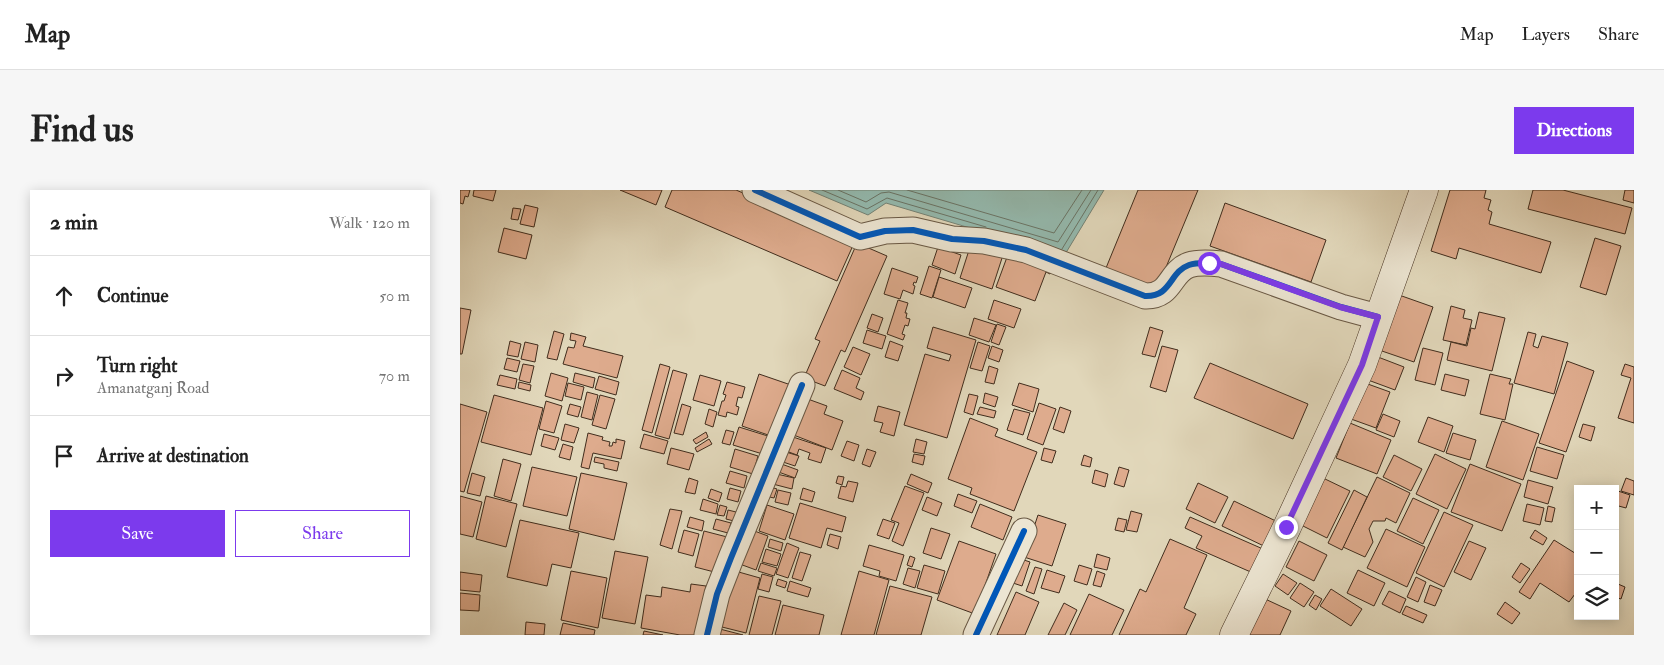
<!DOCTYPE html>
<html lang="en">
<head>
<meta charset="utf-8">
<style>
  body { margin:0; font-family:"IM FELL Double Pica",serif; background:#f6f6f6; color:#222 }
  .controls { position:absolute; right:15px; bottom:15px; display:grid; overflow:hidden; border-radius:0px; box-shadow:0 2px 12px #0003 }
  .controls button { width:45px; height:45px; display:grid; place-items:center; padding:0; border:0; border-bottom:1px solid #e0e0e0; background:#fff; color:#222; font:25px sans-serif }
  .stop { position:absolute; width:15px; height:15px; margin:-11px; border:4px solid #7c3aed; border-radius:50%; background:#fff }
  .stop.end { background:#7c3aed; border-color:#fff; box-shadow:0 1px 5px #0008 }
  .list { margin:0; padding:0; list-style:none }
  h2 { display:flex; justify-content:space-between; align-items:center; height:65px; margin:0; padding:0 20px; font-size:21px }
  h2 small { font-size:16px; font-weight:400; color:#767676 }
  .list li { display:grid; grid-template-columns:32px 1fr auto; gap:15px; align-items:center; box-sizing:border-box; height:80px; padding:0 20px; border-top:1px solid #e0e0e0 }
  .list b { display:block; font-size:19px; white-space:nowrap }
  .list p { margin:0; font-size:16px; white-space:nowrap; color:#767676 }
  .list em { font-size:16px; font-style:normal; color:#767676 }
  .actions { display:flex; gap:10px; padding:15px 20px }
  .actions a { flex:1; padding:11px 0; border:1px solid #7c3aed; border-radius:0px; text-align:center; font-size:18px; color:#7c3aed }
  .actions .main { background:#7c3aed; color:#fff }
  .icon { flex:none; width:28px; height:28px; fill:none; stroke:currentColor; stroke-width:2; stroke-linecap:round; stroke-linejoin:round }
  .map { position:relative; flex:none; width:1174px; height:445px; overflow:hidden; border-radius:0px }
  header { display:flex; align-items:center; gap:30px; box-sizing:border-box; height:70px; padding:0 25px; background:#fff; border-bottom:1px solid #e0e0e0 }
  header strong { font-size:24px }
  nav { display:flex; gap:28px; margin-inline-start:auto; font-size:18px }
  .intro { display:flex; align-items:center; justify-content:space-between; box-sizing:border-box; height:120px; padding:0 30px }
  h1 { margin:0; font-size:35px }
  .button { padding:12px 22px; border-radius:0px; background:#7c3aed; color:#fff; font-size:18px; font-weight:700 }
  main { display:flex; gap:30px; padding:0 30px }
  aside { flex:1; background:#fff; border-radius:0px; box-shadow:0 2px 12px #0003 }
  .map>svg:first-child { display:block }
  .water { fill:#94baaf; stroke:#738275 }
  .lines { fill:none; stroke-linecap:round; stroke-linejoin:round }
  .shore { stroke:#6a7466; stroke-width:1 }
  .building { fill:#deab8d; stroke:#412d1d }
  .street-casing { stroke:#695844; stroke-width:27 }
  .secondary-casing { stroke:#412d1d; stroke-width:29 }
  .street { stroke:#ece5d2; stroke-width:25 }
  .secondary { stroke:#ece5d2; stroke-width:28 }
  .cycleway-casing { stroke:#ece5d2; stroke-width:9 }
  .cycleway { stroke:#0057b8; stroke-width:6 }
  .route { stroke:#7c3aed; stroke-width:6 }
</style>
</head>
<body>
<header>
<strong>Map</strong>
<nav><a>Map</a><a>Layers</a><a>Share</a></nav>
</header>
<div class="intro"><h1>Find us</h1><a class="button">Directions</a></div>
<main>
<aside>
<h2>2 min<small>Walk · 120 m</small></h2>
<ul class="list">
<li><svg class="icon" aria-label="ahead" viewBox="0 0 24 24"><path d="M12 20V5M6 11l6-6 6 6"/></svg><div><b>Continue</b></div><em>50 m</em></li>
<li><svg class="icon" aria-label="right" viewBox="0 0 24 24"><path d="M7 20v-9h11M14 6l5 5-5 5"/></svg><div><b>Turn right</b><p>Amanatganj Road</p></div><em>70 m</em></li>
<li><svg class="icon" aria-label="arrive" viewBox="0 0 24 24"><path d="M6 21V4h12l-3 4 3 4H6"/></svg><div><b>Arrive at destination</b></div></li>
</ul>
<div class="actions"><a class="main">Save</a><a>Share</a></div>
</aside>
<div class="map">
<svg width="1174" height="445" viewBox="0 0 1174 445">
  <rect width="100%" height="100%" fill="#e1d7ba"/>
  <filter id="stains"><feTurbulence type="fractalNoise" baseFrequency=".004" numOctaves="4"/><feColorMatrix values="0 0 0 0 .2 0 0 0 0 .09 0 0 0 0 .02 0 0 0 .5 -.17"/></filter>
  <radialGradient id="worn" r=".72"><stop offset=".6" stop-color="#630" stop-opacity="0"/><stop offset="1" stop-color="#630" stop-opacity=".3"/></radialGradient>
  <path class="water" d="M349,0H644L604,66L426,13L408,25Z"/>
  <g class="lines">
    <g class="shore">
      <path d="M362,0L407,19L427,8L526,37"/>
      <path d="M378,0L406,12L421,3L429,2L598,52L631,0"/>
      <path d="M447,0L594,43L622,0"/>
      <path d="M602,59L638,0"/>
    </g>
  </g>
  <g class="building">
    <path d="M0,0H10L8,7L5,6L3,14L0,13Z"/>
    <path d="M14,0H36L33,11L13,6Z"/>
    <path d="M160,0H202L196,15Z"/>
    <path d="M212,0H276L395,51L377,91L205,17Z"/>
    <path d="M678,0H738L697,99L646,78Z"/>
    <path d="M990,0H1026L1024,8L1031,10L1028,20L1032,22L1029,34L1091,52L1081,83L999,58L996,69L971,61Z"/>
    <path d="M1073,0H1103L1172,18L1165,44L1068,19Z"/>
    <path d="M1165,0H1174V13L1163,10Z"/>
    <path d="M765,13L866,50L851,92L750,56Z"/>
    <path d="M65,15L78,18L74,37L60,34Z"/>
    <path d="M53,18L61,19L58,30L51,29Z"/>
    <path d="M44,38L72,45L66,69L38,62Z"/>
    <path d="M1135,48L1161,56L1146,105L1120,97Z"/>
    <path d="M397,53L427,66L385,162L381,160L365,196L344,188L360,151L355,149Z"/>
    <path d="M511,54L543,65L532,99L500,88Z"/>
    <path d="M478,57L501,65L495,84L472,75Z"/>
    <path d="M550,59L594,75L590,84L586,82L575,111L536,97Z"/>
    <path d="M469,76L481,80L472,108L460,104Z"/>
    <path d="M432,78L458,87L456,93L454,92L453,95L455,96L453,104L443,100L440,109L424,104Z"/>
    <path d="M479,87L512,98L505,118L473,107Z"/>
    <path d="M939,105L973,117L954,172L919,160Z"/>
    <path d="M438,110L448,113L445,123H447L446,128L450,129L448,136L445,135L442,144L445,145L443,150L427,144Z"/>
    <path d="M534,110L561,119L554,138L528,129Z"/>
    <path d="M991,116L1005,120L1003,128L1012,130L1006,155L983,150Z"/>
    <path d="M0,118L11,120L2,164H0Z"/>
    <path d="M1019,122L1045,128L1032,181L987,170L991,152L1007,156L1011,138L1015,139Z"/>
    <path d="M412,124L423,128L418,142L407,138Z"/>
    <path d="M514,128L536,135L529,152L509,145Z"/>
    <path d="M537,134L546,137L539,155L531,152Z"/>
    <path d="M473,137L516,150L487,248L444,235L465,164L489,171L491,165L467,158Z"/>
    <path d="M690,137L703,141L695,167L682,164Z"/>
    <path d="M407,140L426,146L422,159L403,153Z"/>
    <path d="M94,141L104,144L97,170L87,168Z"/>
    <path d="M1068,142L1076,144L1073,156L1078,158L1082,146L1108,153L1094,204L1054,193Z"/>
    <path d="M111,143L126,147L123,156L163,166L157,188L103,174L108,157L114,158L116,151L110,150Z"/>
    <path d="M50,151L61,154L58,167L47,165Z"/>
    <path d="M430,151L443,156L438,171L425,167Z"/>
    <path d="M65,152L78,155L75,172L61,169Z"/>
    <path d="M518,152L530,156L522,181L510,178Z"/>
    <path d="M532,156L543,160L539,172L528,168Z"/>
    <path d="M702,156L718,160L706,202L690,197Z"/>
    <path d="M393,157L410,164L401,185L384,177Z"/>
    <path d="M963,158L983,163L975,195L955,190Z"/>
    <path d="M918,167L944,177L935,200L908,190Z"/>
    <path d="M47,168L60,171L57,182L44,179Z"/>
    <path d="M1107,171L1134,181L1106,262L1079,253Z"/>
    <path d="M750,173L848,214L833,249L734,208Z"/>
    <path d="M63,174L74,176L70,193L59,190Z"/>
    <path d="M200,174L210,177L192,243L182,240Z"/>
    <path d="M1165,174L1174,177V233L1158,228L1171,188L1161,185Z"/>
    <path d="M529,176L538,179L534,194L525,192Z"/>
    <path d="M213,180L227,184L209,249L195,245Z"/>
    <path d="M382,180L400,188L396,198L404,202L401,210L374,199Z"/>
    <path d="M91,183L108,188L102,211L85,206Z"/>
    <path d="M115,183L135,188L133,198L113,192Z"/>
    <path d="M299,184L331,195L314,247L282,236Z"/>
    <path d="M985,184L1009,190L1005,206L981,200Z"/>
    <path d="M1030,184L1051,189L1049,194H1053L1045,230L1020,224Z"/>
    <path d="M40,185L57,189L55,199L37,195Z"/>
    <path d="M240,185L261,191L254,216L233,210Z"/>
    <path d="M139,186L159,192L156,205L135,199Z"/>
    <path d="M59,192L71,195L70,201L58,198Z"/>
    <path d="M267,192L285,197L282,208L278,207L276,216L279,217L277,225L267,222L266,227L258,225L262,211H264L266,205L263,204Z"/>
    <path d="M108,193L124,197L121,210L105,206Z"/>
    <path d="M559,193L579,199L573,222L552,215Z"/>
    <path d="M905,193L930,202L916,238L891,229Z"/>
    <path d="M127,202L138,205L132,230L121,227Z"/>
    <path d="M525,203L538,207L535,217L523,213Z"/>
    <path d="M509,204L518,206L513,225L504,222Z"/>
    <path d="M34,205L83,218L71,265L21,252Z"/>
    <path d="M140,205L155,209L146,239L132,235Z"/>
    <path d="M345,208L367,216L364,224L383,231L372,260L331,244Z"/>
    <path d="M86,211L102,216L94,243L79,239Z"/>
    <path d="M579,213L596,219L583,255L567,249Z"/>
    <path d="M0,214L27,222L4,302L0,301Z"/>
    <path d="M110,214L121,217L118,227L107,224Z"/>
    <path d="M222,214L231,217L223,245L214,243Z"/>
    <path d="M418,216L440,222L434,246L420,242L423,233L414,231Z"/>
    <path d="M520,217L536,221L534,228L517,224Z"/>
    <path d="M600,217L611,221L604,243L593,239Z"/>
    <path d="M249,219L257,222L253,237L245,234Z"/>
    <path d="M554,219L570,223L563,245L547,240Z"/>
    <path d="M923,224L940,231L934,247L916,240Z"/>
    <path d="M968,227L993,236L984,262L958,252Z"/>
    <path d="M510,228L538,239L535,246L577,262L554,321L510,304L512,298L488,289Z"/>
    <path d="M1042,231L1079,244L1063,290L1026,277Z"/>
    <path d="M890,233L931,250L917,284L876,268Z"/>
    <path d="M105,234L119,238L114,253L101,250Z"/>
    <path d="M1123,234L1135,237L1131,251L1119,247Z"/>
    <path d="M279,237L311,247L306,265L273,255Z"/>
    <path d="M266,240L274,242L270,255L262,253Z"/>
    <path d="M246,242L248,247L236,254L233,250Z"/>
    <path d="M128,243L143,247L142,250L150,252L149,256H152L153,252L156,253V249L165,251L161,269L133,263L129,279L121,277Z"/>
    <path d="M993,243L1016,250L1010,270L986,263Z"/>
    <path d="M84,244L99,248L95,260L81,256Z"/>
    <path d="M184,244L208,251L204,264L180,258Z"/>
    <path d="M330,246L366,258L361,273L348,269L350,263L339,259L337,265L326,261Z"/>
    <path d="M249,249L252,254L237,262L235,258Z"/>
    <path d="M456,249L467,252L464,264L453,262Z"/>
    <path d="M387,251L399,255L394,271L381,266Z"/>
    <path d="M103,254L113,257L110,270L99,267Z"/>
    <path d="M1077,257L1104,265L1097,289L1070,281Z"/>
    <path d="M211,258L234,264L229,280L207,274Z"/>
    <path d="M584,258L596,261L592,273L581,270Z"/>
    <path d="M275,259L298,266L293,284L270,277Z"/>
    <path d="M407,259L416,262L410,277L402,274Z"/>
    <path d="M326,262L339,266L335,276L323,272Z"/>
    <path d="M454,264L465,266L463,275L452,272Z"/>
    <path d="M975,264L1006,279L987,319L956,304Z"/>
    <path d="M624,265L632,268L630,277L621,275Z"/>
    <path d="M934,265L962,279L951,301L923,287Z"/>
    <path d="M135,267L159,272L157,281L144,278V274L134,272Z"/>
    <path d="M43,269L61,274L51,311L34,306Z"/>
    <path d="M316,272L338,280L335,288L313,280Z"/>
    <path d="M1010,274L1061,294L1042,341L991,322Z"/>
    <path d="M72,277L117,287L107,326L63,316Z"/>
    <path d="M659,277L669,280L664,297L654,294Z"/>
    <path d="M635,280L648,284L645,297L632,293Z"/>
    <path d="M270,281L287,286L284,298L266,293Z"/>
    <path d="M308,282L334,288L332,299L305,292Z"/>
    <path d="M12,283L25,287L20,306L7,303Z"/>
    <path d="M121,283L167,293L154,350L109,339Z"/>
    <path d="M451,284L472,293L468,303L447,294Z"/>
    <path d="M378,286L384,287L382,295L376,293Z"/>
    <path d="M917,287L950,303L936,333L926,328L925,331H913L909,339L913,352L905,367L883,357Z"/>
    <path d="M229,288L238,291L235,304L225,302Z"/>
    <path d="M863,288L890,301L867,348L841,335Z"/>
    <path d="M1166,288L1174,291V305L1161,301Z"/>
    <path d="M1068,290L1093,297L1088,314L1064,307Z"/>
    <path d="M388,291L398,293L393,312L378,308L381,296L386,297Z"/>
    <path d="M738,293L768,307L755,333L726,319Z"/>
    <path d="M304,295L317,299L314,308L301,305Z"/>
    <path d="M445,296L464,303L443,356L432,351L439,333L431,330Z"/>
    <path d="M270,298L281,301L278,312L267,309Z"/>
    <path d="M343,298L355,302L352,312L340,309Z"/>
    <path d="M251,299L262,303L259,312L248,308Z"/>
    <path d="M318,300L331,303L328,315L315,312Z"/>
    <path d="M894,300L907,307L882,360L868,353Z"/>
    <path d="M1158,301L1170,305L1166,318L1155,315Z"/>
    <path d="M498,304L517,311L512,323L494,316Z"/>
    <path d="M0,306L22,312L13,347L0,344Z"/>
    <path d="M26,306L57,314L46,357L16,349Z"/>
    <path d="M467,307L482,313L477,326L462,320Z"/>
    <path d="M953,308L979,320L963,354L937,341Z"/>
    <path d="M243,309L258,314L256,324L240,320Z"/>
    <path d="M774,311L820,333L808,358L762,336Z"/>
    <path d="M340,313L386,327L382,342L367,338L361,358L329,348Z"/>
    <path d="M520,314L552,327L543,350L511,337Z"/>
    <path d="M1067,314L1084,318L1080,335L1063,331Z"/>
    <path d="M260,315L267,317L264,326L257,325Z"/>
    <path d="M307,315L334,324L325,350L299,341Z"/>
    <path d="M1088,316L1095,318L1092,332L1085,331Z"/>
    <path d="M210,319L222,321L212,359L200,355Z"/>
    <path d="M268,320L276,322L274,331L266,329Z"/>
    <path d="M671,321L682,324L677,342L666,340Z"/>
    <path d="M984,322L1013,335L984,397L956,383Z"/>
    <path d="M578,325L606,334L592,376L564,367Z"/>
    <path d="M230,327L244,331L242,341L227,337Z"/>
    <path d="M730,327L803,359L793,383L736,358L742,346L725,338Z"/>
    <path d="M658,328L667,330L664,342L655,340Z"/>
    <path d="M256,329L271,333L268,343L253,339Z"/>
    <path d="M423,329L435,333L429,349L417,345Z"/>
    <path d="M60,330L119,343L111,378L92,374L87,396L47,387Z"/>
    <path d="M471,338L490,344L481,369L463,363Z"/>
    <path d="M289,339L308,346L296,380L277,373Z"/>
    <path d="M926,339L965,357L947,397L907,378Z"/>
    <path d="M224,340L239,344L233,366L218,362Z"/>
    <path d="M1075,340L1087,348L1083,355L1070,348Z"/>
    <path d="M244,341L271,348L262,384L235,377Z"/>
    <path d="M370,344L381,347L378,359L367,355Z"/>
    <path d="M310,349L323,353L321,361L308,357Z"/>
    <path d="M710,349L747,365L724,418L736,424L726,445H659L680,399L686,402Z"/>
    <path d="M1094,350L1118,365V400L1109,412L1080,393L1070,409L1059,402Z"/>
    <path d="M499,351L536,364L515,424L477,410Z"/>
    <path d="M839,351L867,365L854,391L826,377Z"/>
    <path d="M1009,351L1026,358L1011,390L994,382Z"/>
    <path d="M327,353L339,358L328,388L316,384Z"/>
    <path d="M409,355L444,365L436,391L419,386L420,381L403,376Z"/>
    <path d="M306,359L321,364L317,376L302,372Z"/>
    <path d="M155,361L188,367L175,434L142,428Z"/>
    <path d="M340,362L351,365L342,391L332,388Z"/>
    <path d="M637,364L650,368L647,380L634,377Z"/>
    <path d="M450,366L455,368L452,377L447,375Z"/>
    <path d="M561,369L570,372L562,396L553,393Z"/>
    <path d="M301,373L317,378L314,386L298,381Z"/>
    <path d="M1061,373L1070,379L1060,393L1052,387Z"/>
    <path d="M464,375L485,381L478,404L457,398Z"/>
    <path d="M619,375L632,379L627,395L614,391Z"/>
    <path d="M575,377L582,379L574,404L566,401Z"/>
    <path d="M448,378L460,381L455,398L443,394Z"/>
    <path d="M268,379L300,388L286,443L254,435Z"/>
    <path d="M587,380L605,386L599,403L581,398Z"/>
    <path d="M898,380L925,393L914,416L887,403Z"/>
    <path d="M111,381L147,388L138,438L101,430Z"/>
    <path d="M399,381L429,390L414,445H381Z"/>
    <path d="M637,381L645,384L641,397L633,395Z"/>
    <path d="M0,382L22,385L20,402L0,400Z"/>
    <path d="M302,384L313,387L309,402L298,399Z"/>
    <path d="M823,384L837,393L828,405L815,396Z"/>
    <path d="M956,387L966,392L958,412L947,407Z"/>
    <path d="M318,389L327,392L325,398L316,395Z"/>
    <path d="M330,391L351,398L348,407L327,401Z"/>
    <path d="M840,393L854,402L844,417L830,408Z"/>
    <path d="M231,394L246,396L237,445H220L181,438L186,405L201,407L202,397L230,402Z"/>
    <path d="M1158,394L1165,397L1161,409L1155,407Z"/>
    <path d="M970,395L982,400L975,416L964,412Z"/>
    <path d="M430,396L472,407L461,445H416Z"/>
    <path d="M871,399L902,419L891,436L860,416Z"/>
    <path d="M929,401L946,409L940,423L922,414Z"/>
    <path d="M556,402L579,412L565,445H537Z"/>
    <path d="M0,403L20,405L19,421L0,420Z"/>
    <path d="M629,404L664,420L652,445H610Z"/>
    <path d="M855,405L862,409L856,420L849,415Z"/>
    <path d="M299,406L321,411L312,445H289Z"/>
    <path d="M803,408L831,421L820,445H786Z"/>
    <path d="M1045,412L1060,423L1052,434L1037,424Z"/>
    <path d="M604,413L617,420L605,445H588Z"/>
    <path d="M323,415L364,425L359,445H315Z"/>
    <path d="M946,416L967,425L963,433L942,424Z"/>
    <path d="M66,432L85,434L84,445H65Z"/>
    <path d="M103,433L135,440L134,445H100Z"/>
    <path d="M256,438L283,445H254Z"/>
    <path d="M184,441L203,445H183Z"/>
  </g>
  <g class="lines">
    <defs>
      <g id="street">
        <path d="M295,0L400,47L425,41L453,40L492,49L524,51L566,60L685,106C712,107 709,82 729,75C738,72 751,73 761,74L881,117L918,127"/>
        <path d="M247,445L257,404L271,368L342,195"/>
        <path d="M516,445L564,341"/>
      </g>
      <path id="secondary" d="M774,445L827,337L902,175L964,0"/>
    </defs>
    <use href="#street" class="street-casing"/>
    <use href="#secondary" class="secondary-casing"/>
    <use href="#street" class="street"/>
    <use href="#secondary" class="secondary"/>
    <defs>
      <g id="cycleway">
        <path d="M295,0L400,47L425,41L453,40L492,49L524,51L566,60L685,106C712,107 709,82 729,75C738,72 751,73 761,74L881,117L918,127"/>
        <path d="M247,445L257,404L271,368L342,195"/>
        <path d="M516,445L564,341"/>
      </g>
    </defs>
    <use href="#cycleway" class="cycleway-casing"/>
    <use href="#cycleway" class="cycleway"/>
  </g>
  <g class="lines">
    <path class="route" d="M749,73L761,74L880,117L918,127L902,175L826,337"/>
  </g>
  <rect width="100%" height="100%" filter="url(#stains)"/>
  <rect width="100%" height="100%" fill="url(#worn)"/>
</svg>
<div class="controls">
<button>+</button>
<button>−</button>
<button><svg class="icon" aria-label="layers" viewBox="0 0 24 24"><path d="M12 4l9 5-9 5-9-5zM3 14l9 5 9-5"/></svg></button>
</div>
<div class="stop" style="left:749px;top:73px"></div>
<div class="stop end" style="left:826px;top:337px"></div>
</div>
</main>
</body>
</html>
